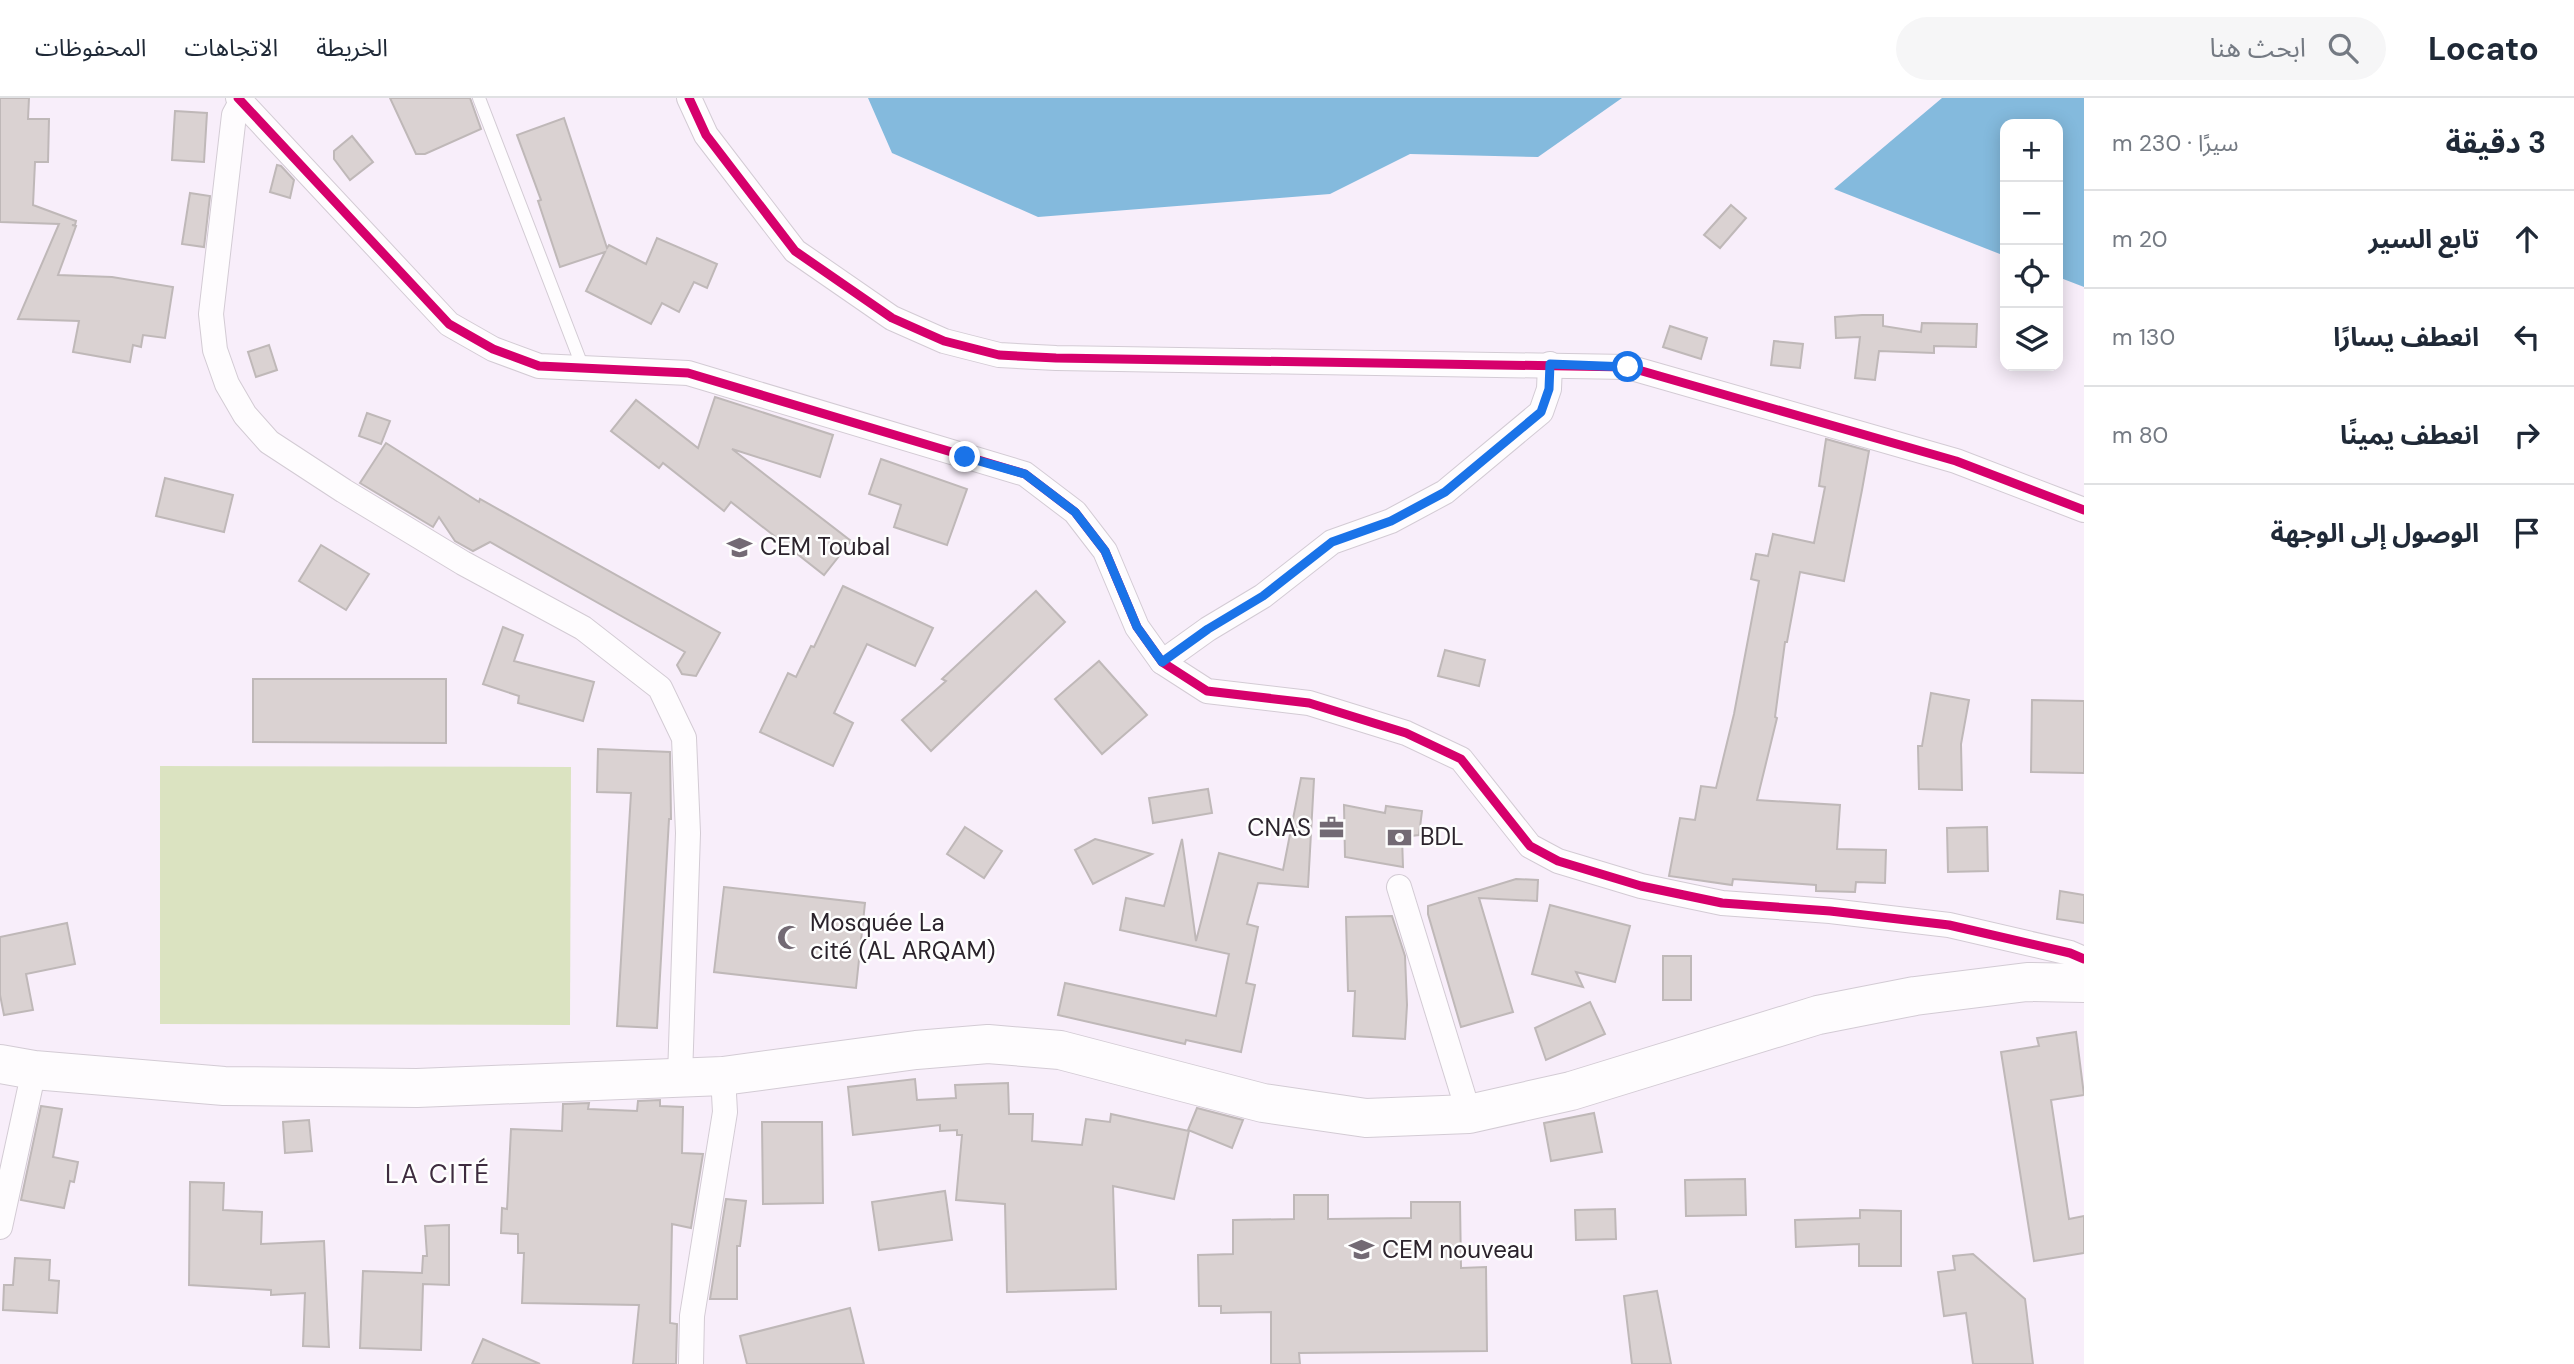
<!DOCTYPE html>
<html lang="ar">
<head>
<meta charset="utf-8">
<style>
  body { margin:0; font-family:"DM Sans","Noto Sans Arabic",sans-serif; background:#f6f6f7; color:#1f2937; direction:rtl }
  .controls { position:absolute; right:21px; top:21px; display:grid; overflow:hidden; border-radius:14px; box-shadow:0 4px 18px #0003 }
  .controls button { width:63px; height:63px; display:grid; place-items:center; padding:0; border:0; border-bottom:2px solid #e0e1e3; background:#fff; color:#1f2937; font:35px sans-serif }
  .stop { position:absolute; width:21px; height:21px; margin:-16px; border:5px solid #1a73e8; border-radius:50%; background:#fff }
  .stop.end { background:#1a73e8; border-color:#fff; box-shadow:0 2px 7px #0008 }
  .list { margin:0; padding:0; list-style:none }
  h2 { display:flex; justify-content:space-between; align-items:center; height:91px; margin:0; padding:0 28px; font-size:30px }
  h2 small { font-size:23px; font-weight:400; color:#747a83 }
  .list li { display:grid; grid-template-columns:46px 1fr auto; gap:21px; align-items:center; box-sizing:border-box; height:98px; padding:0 28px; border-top:2px solid #e0e1e3 }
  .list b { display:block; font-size:26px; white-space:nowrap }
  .list em { font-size:23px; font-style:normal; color:#747a83 }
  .icon { flex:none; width:38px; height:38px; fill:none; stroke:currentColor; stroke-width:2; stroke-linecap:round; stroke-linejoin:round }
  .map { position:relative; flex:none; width:2084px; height:1266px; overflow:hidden; direction:ltr }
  header { display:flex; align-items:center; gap:42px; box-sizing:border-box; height:98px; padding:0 35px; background:#fff; border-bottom:2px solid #e0e1e3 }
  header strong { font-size:33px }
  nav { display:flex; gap:38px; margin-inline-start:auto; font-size:24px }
  .search { width:490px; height:63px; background:#f6f6f7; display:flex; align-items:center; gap:18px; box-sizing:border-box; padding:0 24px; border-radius:38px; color:#747a83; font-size:26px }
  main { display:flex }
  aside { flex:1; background:#fff }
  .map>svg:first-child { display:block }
  .green { fill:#dbe3c1 }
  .water { fill:#84badd }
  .building { fill:#dad2d2; stroke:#bfb8b8; stroke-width:2 }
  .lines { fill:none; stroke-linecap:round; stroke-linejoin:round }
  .service-casing { stroke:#d3cbd4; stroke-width:14 }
  .minor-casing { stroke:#d3cbd4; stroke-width:26 }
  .primary-casing { stroke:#d3cbd4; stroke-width:40 }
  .service { stroke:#fefcfe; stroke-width:12 }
  .minor { stroke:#fefcfe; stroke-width:24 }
  .primary { stroke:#fefcfe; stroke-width:38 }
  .cycleway-casing { stroke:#fefefe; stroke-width:13 }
  .cycleway { stroke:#d6006c; stroke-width:9 }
  .route { stroke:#1a73e8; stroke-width:9 }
  .labels { text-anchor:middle; stroke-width:5; stroke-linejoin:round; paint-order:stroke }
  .poi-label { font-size:24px; fill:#2b232c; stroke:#fefefe; text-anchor:start }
  .neighbourhood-label { font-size:26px; letter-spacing:2px; fill:#3e2c3f; stroke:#fefefe }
</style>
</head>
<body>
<header>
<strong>Locato</strong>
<div class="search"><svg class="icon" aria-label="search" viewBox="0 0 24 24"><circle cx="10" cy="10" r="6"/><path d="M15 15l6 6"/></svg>ابحث هنا</div>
<nav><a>الخريطة</a><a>الاتجاهات</a><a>المحفوظات</a></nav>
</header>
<main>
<aside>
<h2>3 دقيقة<small>سيرًا · 230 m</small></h2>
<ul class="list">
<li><svg class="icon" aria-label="ahead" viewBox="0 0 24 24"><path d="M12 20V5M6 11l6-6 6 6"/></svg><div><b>تابع السير</b></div><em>20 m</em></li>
<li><svg class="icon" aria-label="left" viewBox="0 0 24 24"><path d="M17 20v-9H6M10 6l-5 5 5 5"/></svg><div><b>انعطف يسارًا</b></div><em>130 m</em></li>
<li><svg class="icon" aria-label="right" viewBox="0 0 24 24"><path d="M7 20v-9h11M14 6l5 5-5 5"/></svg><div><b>انعطف يمينًا</b></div><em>80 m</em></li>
<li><svg class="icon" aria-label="arrive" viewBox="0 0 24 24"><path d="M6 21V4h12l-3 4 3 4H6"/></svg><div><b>الوصول إلى الوجهة</b></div></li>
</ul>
</aside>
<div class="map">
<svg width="2084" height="1266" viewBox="0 0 2084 1266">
  <rect width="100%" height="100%" fill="#f8eefa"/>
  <path class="green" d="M160,668L571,669L570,927L160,926Z"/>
  <g class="water">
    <path d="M868,0H1622L1538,59L1410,56L1330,96L1038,119L892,55Z"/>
    <path d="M1942,0H2084V189L2058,179V26H2005V158L1834,91Z"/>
  </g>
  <g class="building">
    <path d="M0,0H29L28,21H49L48,64H35L33,107L76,123L75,127H72L76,128L58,177L112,179L173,189L165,240L143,237L141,249L133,247L130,264L73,254L79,223L18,221L59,126L0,124Z"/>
    <path d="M390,0H470L481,31L425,56H416Z"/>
    <path d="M175,13L207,15L204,64L172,62Z"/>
    <path d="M564,20L607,150L609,147L646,166L657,140L717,166L707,190L694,184L679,214L662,205L651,226L586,193L605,154L560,169L538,103L541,102L517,37Z"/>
    <path d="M352,38L373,64L350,82L334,61V53Z"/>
    <path d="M277,67L281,68L294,82L290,100L270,94Z"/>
    <path d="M190,95L210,98L204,149L182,146Z"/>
    <path d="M1731,107L1746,120L1720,150L1704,137Z"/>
    <path d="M1862,217H1883V228L1921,234L1922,225L1977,226L1976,249L1934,248V255L1879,253L1875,282L1855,280L1860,239L1836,240L1835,219Z"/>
    <path d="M1670,228L1707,240L1701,261L1663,249Z"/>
    <path d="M1774,243L1803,246L1800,270L1771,267Z"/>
    <path d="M269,247L277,272L256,279L248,254Z"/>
    <path d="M715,299L833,337L820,379L732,351L851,443L824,477L731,404L724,413L663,365L659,370L611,333L636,302L698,350Z"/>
    <path d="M367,315L390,323L381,346L359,338Z"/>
    <path d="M1826,341L1869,353L1862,392L1844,483L1800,474L1787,544H1785L1775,619L1777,620L1757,702L1840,707L1837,751L1886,752L1885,785L1856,784L1855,794L1816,793V787L1733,781L1732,787L1669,778L1680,720L1695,722L1701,688L1716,690L1734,616L1759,483L1751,481L1756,456L1768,458L1773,436L1814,445L1825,389L1819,388Z"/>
    <path d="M386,345L479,404L480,401L720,535L696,578L682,576L677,567L685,554L490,444L473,453L455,443L439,419L433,429L360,385Z"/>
    <path d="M881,361L967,391L947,447L894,429L901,407L869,396Z"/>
    <path d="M165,380L233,397L224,434L156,418Z"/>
    <path d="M321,447L369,476L346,512L299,483Z"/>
    <path d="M843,488L933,530L915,568L867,546L834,615L853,625L833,668L760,634L788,575L796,579L811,548L814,549Z"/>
    <path d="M1036,493L1065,524L931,653L902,622L946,583L942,581Z"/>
    <path d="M503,529L523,537L514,563L594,584L583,623L518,605L519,598L483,586Z"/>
    <path d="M1445,552L1485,562L1479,588L1438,578Z"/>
    <path d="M1099,563L1147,617L1102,656L1055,601Z"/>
    <path d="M253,581H446V645L253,644Z"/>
    <path d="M1931,595L1969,602L1961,646L1962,692L1919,691L1918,648H1922Z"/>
    <path d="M2032,602L2084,603V675L2031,674Z"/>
    <path d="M598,651L670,654L671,721H669L657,930L617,928L631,695L597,694Z"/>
    <path d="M1301,680L1314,681L1308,789L1258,785L1247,826L1258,829L1246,885L1255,887L1241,954L1186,942L1185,946L1058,917L1065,885L1216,918L1229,856L1120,832L1126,800L1164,808L1182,741L1196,843L1219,755L1283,772Z"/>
    <path d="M1208,691L1212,715L1153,725L1149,700Z"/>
    <path d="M1344,707L1385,715L1386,708L1422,713L1419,737L1402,739L1403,769L1345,759Z"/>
    <path d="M965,729L1002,753L984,780L947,756Z"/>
    <path d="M1987,729L1988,773L1948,774L1947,730Z"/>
    <path d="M1095,741L1152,756L1093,786L1075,752Z"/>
    <path d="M1516,781L1538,782L1537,803L1479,800L1513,914L1461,929L1428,816V808Z"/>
    <path d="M724,789L865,805L856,890L714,874Z"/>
    <path d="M2060,793L2084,797V825L2057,821Z"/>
    <path d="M1550,807L1630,828L1615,884L1576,874L1583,889L1532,876Z"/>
    <path d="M1392,818L1405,858L1407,907L1405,941L1353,938L1355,893H1348L1346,819Z"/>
    <path d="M67,825L75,866L26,876L33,912L4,917L0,897V839Z"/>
    <rect x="1663" y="858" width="28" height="44"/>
    <path d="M1590,904L1605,936L1546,962L1535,930Z"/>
    <path d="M2076,934L2084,997L2051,1002L2069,1121L2084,1118V1155L2034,1163L2001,954L2039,948L2037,940Z"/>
    <path d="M915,981L917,1002L956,1000L955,987L1008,985L1009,1016H1033L1032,1043L1082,1047L1086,1021L1110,1024L1111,1016L1189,1033L1174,1101L1113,1088L1116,1191L1007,1194L1005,1106L956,1102L962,1037H957V1032L940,1033V1027L853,1037L848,989Z"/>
    <path d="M660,1002V1008L683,1009L682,1055L703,1056L691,1130L672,1126L670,1225L677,1226L676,1266H633L639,1207L522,1205L524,1155H518V1136L501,1135L502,1110L507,1111L511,1031L562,1033L563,1006L589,1005L588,1011L637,1013L638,1003Z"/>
    <path d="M41,1008L62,1011L53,1059L78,1064L74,1084L70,1083L64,1110L21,1102Z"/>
    <path d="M1197,1010L1243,1022L1232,1050L1188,1032Z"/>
    <path d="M1594,1015L1602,1054L1551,1063L1544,1025Z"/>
    <path d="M309,1022L312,1053L285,1055L283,1024Z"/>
    <path d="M762,1024H822L823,1105L763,1106Z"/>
    <path d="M1745,1081L1746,1117L1686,1118L1685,1082Z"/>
    <path d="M190,1084L224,1085L223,1112L262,1114L261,1146L324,1143L329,1249L303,1248L305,1195L271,1197V1192L189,1187Z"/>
    <path d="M945,1093L952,1142L879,1152L872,1104Z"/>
    <path d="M1294,1097H1328V1121L1411,1120V1104H1460L1461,1170L1486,1169L1487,1253L1299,1255L1300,1266H1271V1214L1221,1215V1208H1199L1198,1157L1233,1156V1122L1294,1121Z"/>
    <path d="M726,1101L746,1103L740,1148H737V1201H710Z"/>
    <path d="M1615,1111L1616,1141L1576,1142L1575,1112Z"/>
    <path d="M1860,1112L1901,1113V1168H1859V1146L1796,1149L1795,1122L1860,1120Z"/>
    <path d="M449,1127V1187L423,1186L421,1252L360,1250L363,1173L422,1175L423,1158H427L425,1128Z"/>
    <path d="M1973,1156L2025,1201L2033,1266H1973L1966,1215L1944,1218L1938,1174L1955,1172L1953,1158Z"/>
    <path d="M15,1160L50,1162L49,1182L59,1183L57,1215L3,1212L4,1187H13Z"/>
    <path d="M1657,1193L1671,1266H1632L1624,1198Z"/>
    <path d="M850,1210L864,1266H747L740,1238Z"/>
    <path d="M483,1241L540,1266H472Z"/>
  </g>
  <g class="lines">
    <defs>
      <path id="service" d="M479,0L583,270"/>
      <g id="minor">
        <path d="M238,0L449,226L493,251L539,268L688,275L1025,376L1075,414L1105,453L1137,529L1162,564L1207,593L1309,605L1406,635L1461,661L1530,748L1558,763L1641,788L1722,805L1830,813L1949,827L2070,855L2084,861"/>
        <path d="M689,0L706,37L795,153L892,220L944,243L999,257L1056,260L1628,269L1956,363L2084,412"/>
        <path d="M241,4L234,17L211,216L215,252L227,286L245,317L269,344L344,393L463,465L583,530L660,590L684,640L688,735L680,979"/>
        <path d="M1162,564L1208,531L1263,498L1332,444L1391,423L1445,394L1541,314L1549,291L1550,266"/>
        <path d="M1399,789L1469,1016"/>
        <path d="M0,1129L34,972"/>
        <path d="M691,1266L692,1218L725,1014L723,978"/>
      </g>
      <path id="primary" d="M0,966L34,972L224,988L417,990L723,978L916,952L988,946L1060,952L1263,1005L1366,1020L1469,1016L1571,993L1818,917L1915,898L2027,884L2084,885"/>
    </defs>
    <use href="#service" class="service-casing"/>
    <use href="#minor" class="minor-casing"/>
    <use href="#primary" class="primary-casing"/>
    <use href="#service" class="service"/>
    <use href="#minor" class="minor"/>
    <use href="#primary" class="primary"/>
    <defs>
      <g id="cycleway">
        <path d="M238,0L449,226L493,251L539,268L688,275L1025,376L1075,414L1105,453L1137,529L1162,564L1207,593L1309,605L1406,635L1461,661L1530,748L1558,763L1641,788L1722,805L1830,813L1949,827L2070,855L2084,861"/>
        <path d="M689,0L706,37L795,153L892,220L944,243L999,257L1056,260L1628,269L1956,363L2084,412"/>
      </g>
    </defs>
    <use href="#cycleway" class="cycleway-casing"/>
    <use href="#cycleway" class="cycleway"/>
  </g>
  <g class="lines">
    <path class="route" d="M965,359L1025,376L1075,414L1105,453L1137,529L1162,564L1208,531L1263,498L1332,444L1391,423L1445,394L1541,314L1549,291L1550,266L1628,269"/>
  </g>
  <defs>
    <symbol id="school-bare" viewBox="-9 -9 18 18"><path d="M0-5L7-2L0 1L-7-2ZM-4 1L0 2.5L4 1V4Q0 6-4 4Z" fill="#736a74" stroke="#fefefe" stroke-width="2.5" paint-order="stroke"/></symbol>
    <symbol id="office-bare" viewBox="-9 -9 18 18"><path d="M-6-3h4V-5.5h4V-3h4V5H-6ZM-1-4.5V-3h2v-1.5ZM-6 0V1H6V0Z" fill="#736a74" stroke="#fefefe" stroke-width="2.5" paint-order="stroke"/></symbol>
    <symbol id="bank-bare" viewBox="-9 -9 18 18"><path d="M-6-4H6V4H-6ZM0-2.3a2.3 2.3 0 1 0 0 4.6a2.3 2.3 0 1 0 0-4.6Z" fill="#736a74" stroke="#fefefe" stroke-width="2.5" paint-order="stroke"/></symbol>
    <symbol id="mosque-bare" viewBox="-9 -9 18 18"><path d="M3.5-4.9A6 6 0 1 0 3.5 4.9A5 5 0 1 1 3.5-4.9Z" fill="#736a74" stroke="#fefefe" stroke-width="2.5" paint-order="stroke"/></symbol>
  </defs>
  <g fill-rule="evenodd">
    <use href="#school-bare" x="722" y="432" width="35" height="35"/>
    <use href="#office-bare" x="1314" y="712" width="35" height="35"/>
    <use href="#bank-bare" x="1382" y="722" width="35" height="35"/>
    <use href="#mosque-bare" x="772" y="822" width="35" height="35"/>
    <use href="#school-bare" x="1344" y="1134" width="35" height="35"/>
  </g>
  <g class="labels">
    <g class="poi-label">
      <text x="760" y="457">CEM Toubal</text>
      <text x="1311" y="738" text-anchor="end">CNAS</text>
      <text x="1420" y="747">BDL</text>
      <text x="810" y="833">Mosquée La<tspan x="810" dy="28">cité (AL ARQAM)</tspan></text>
      <text x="1382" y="1160">CEM nouveau</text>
    </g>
    <g class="neighbourhood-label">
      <text x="438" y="1085">LA CITÉ</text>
    </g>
  </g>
</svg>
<div class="controls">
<button>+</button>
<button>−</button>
<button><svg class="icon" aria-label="locate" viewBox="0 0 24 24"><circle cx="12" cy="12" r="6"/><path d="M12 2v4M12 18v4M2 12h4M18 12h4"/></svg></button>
<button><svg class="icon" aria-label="layers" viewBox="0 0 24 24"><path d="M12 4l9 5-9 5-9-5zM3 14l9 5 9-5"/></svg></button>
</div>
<div class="stop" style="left:1628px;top:269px"></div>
<div class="stop end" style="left:965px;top:359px"></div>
</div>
</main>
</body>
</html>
